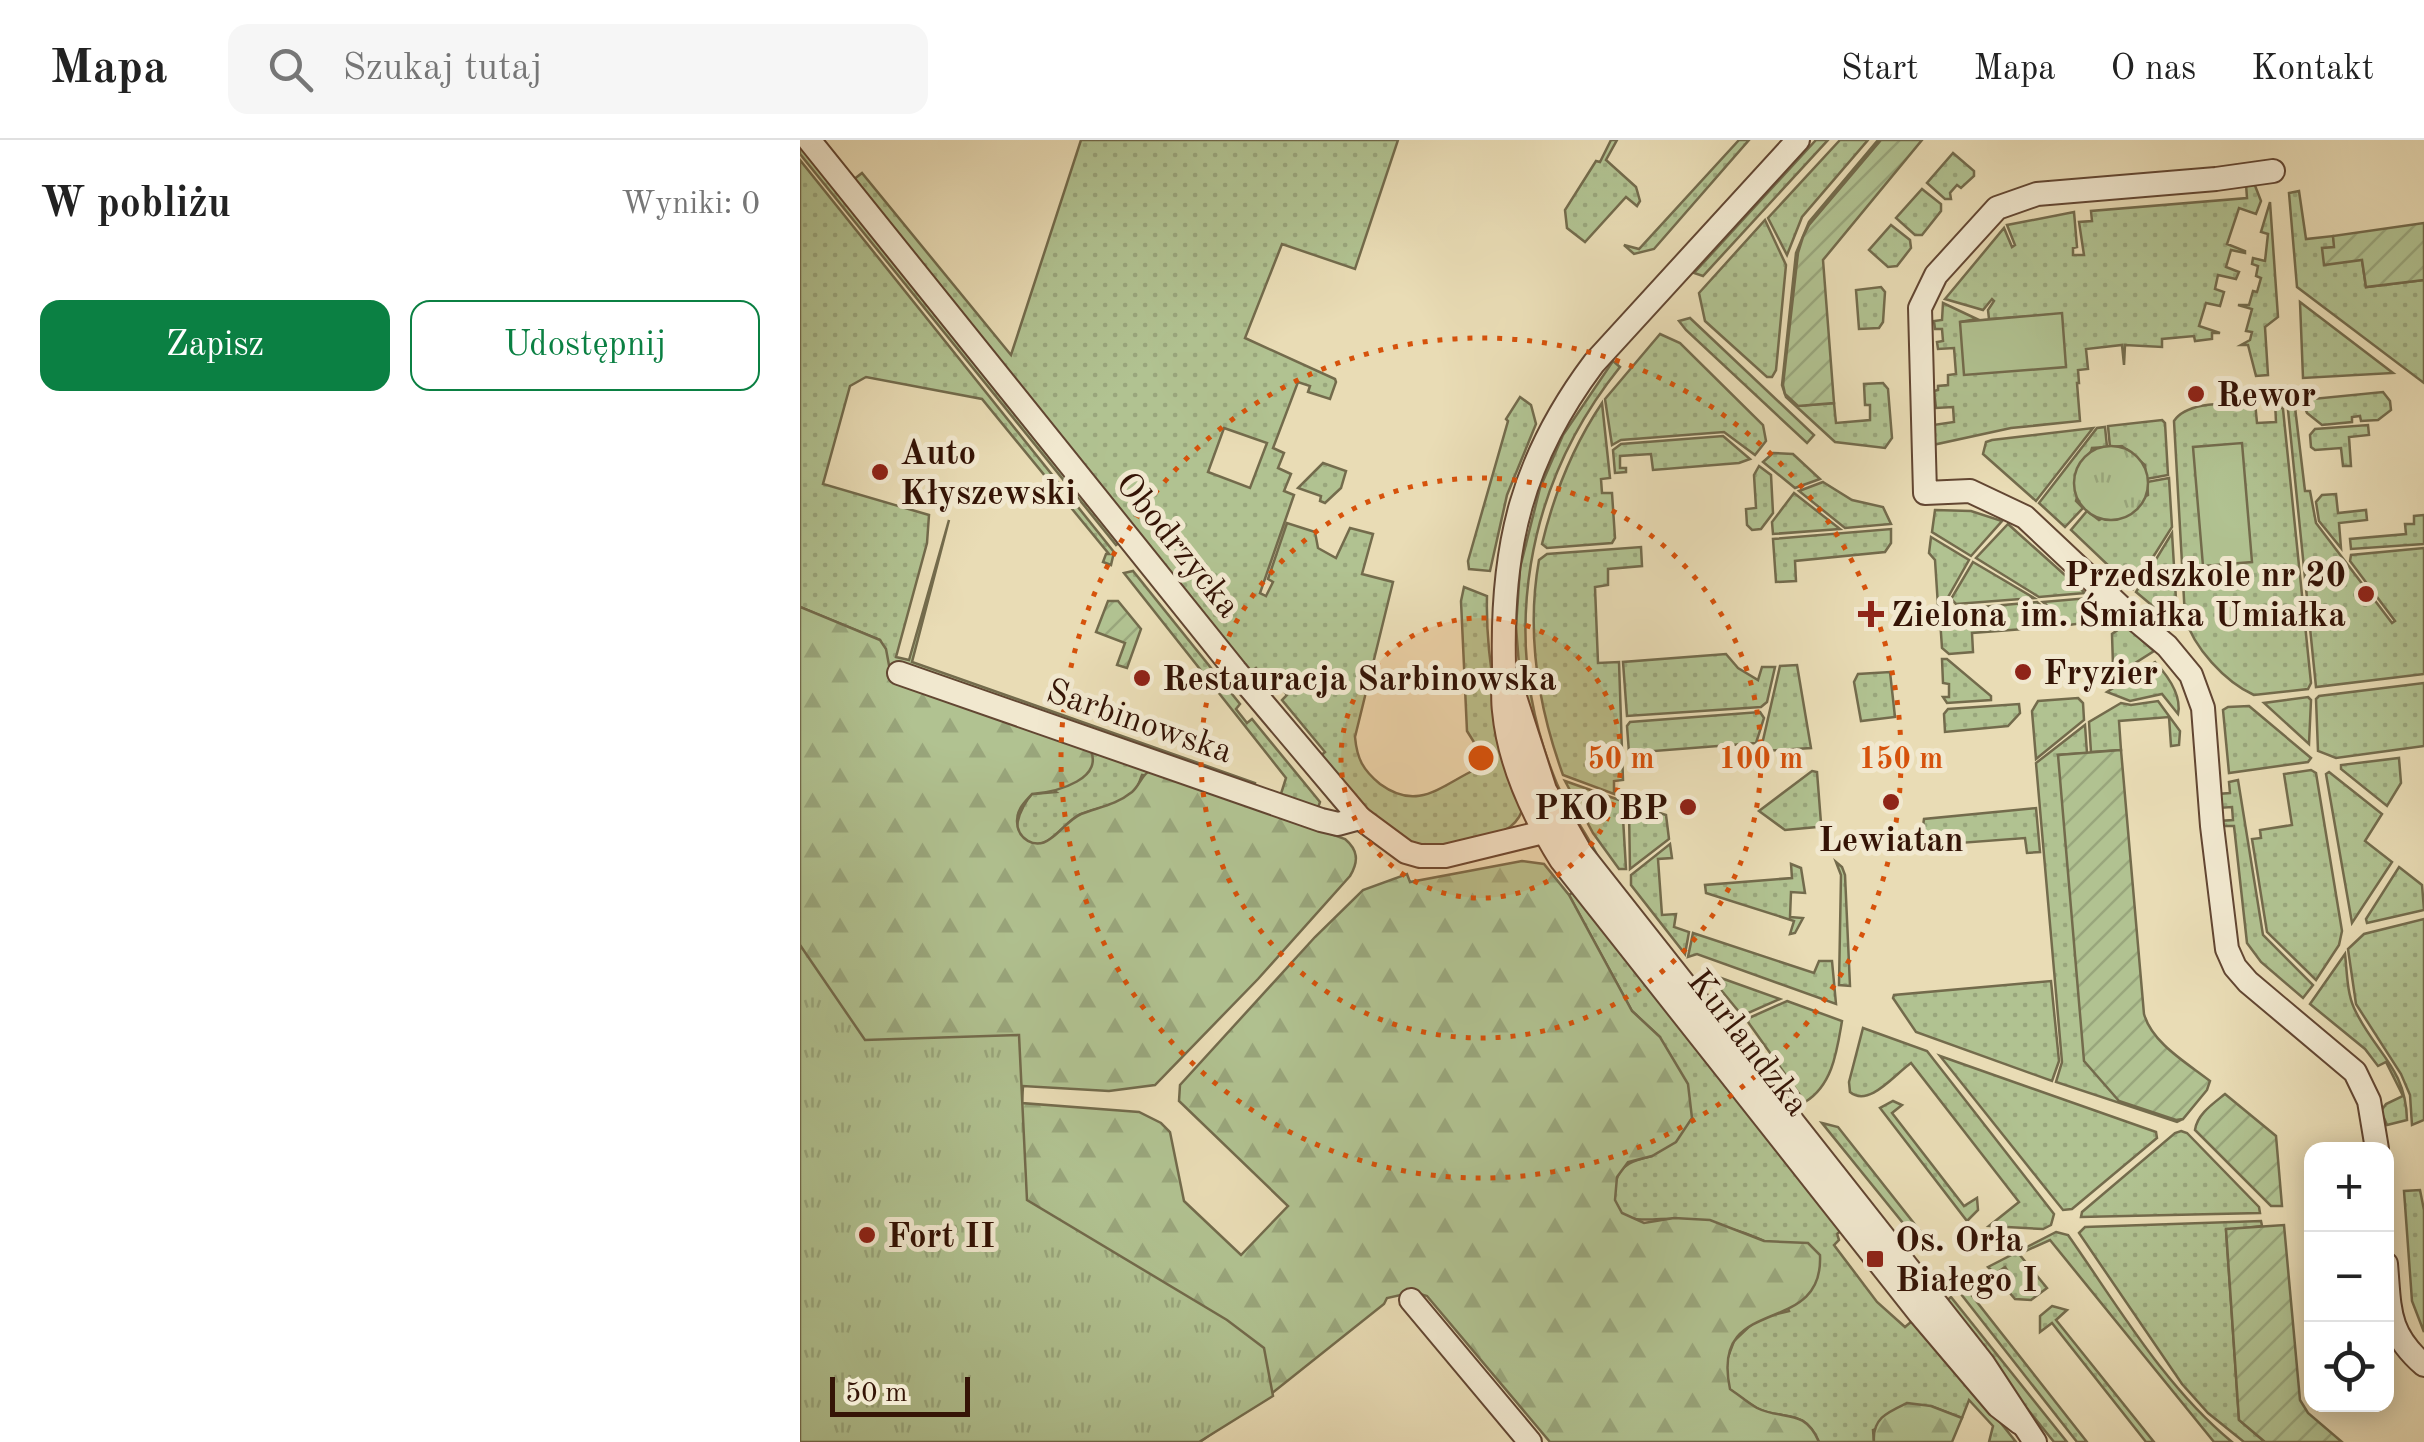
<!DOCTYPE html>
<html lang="pl">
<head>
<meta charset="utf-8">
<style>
  body { margin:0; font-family:"Old Standard TT",serif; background:#f6f6f6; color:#222 }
  .controls { position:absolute; right:30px; bottom:30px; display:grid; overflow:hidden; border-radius:20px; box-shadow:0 5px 25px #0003 }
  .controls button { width:90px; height:90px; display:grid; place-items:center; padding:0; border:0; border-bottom:2px solid #e0e0e0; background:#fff; color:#222; font:50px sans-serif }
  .scale { position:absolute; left:30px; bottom:25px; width:140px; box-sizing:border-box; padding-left:10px; border:5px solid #351406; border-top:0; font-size:28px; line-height:35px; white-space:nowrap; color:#351406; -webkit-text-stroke:8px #f1e8cf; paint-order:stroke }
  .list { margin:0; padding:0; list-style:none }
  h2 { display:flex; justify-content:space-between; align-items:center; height:130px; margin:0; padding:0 40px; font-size:42px }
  h2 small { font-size:32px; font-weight:400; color:#767676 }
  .actions { display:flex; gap:20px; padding:30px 40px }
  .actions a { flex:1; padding:22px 0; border:2px solid #0b8043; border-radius:20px; text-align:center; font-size:35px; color:#0b8043 }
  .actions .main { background:#0b8043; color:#fff }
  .icon { flex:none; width:55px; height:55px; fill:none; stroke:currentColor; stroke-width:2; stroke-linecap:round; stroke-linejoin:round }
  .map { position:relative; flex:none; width:1624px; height:1302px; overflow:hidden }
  header { display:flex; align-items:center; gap:60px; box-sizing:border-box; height:140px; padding:0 50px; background:#fff; border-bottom:2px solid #e0e0e0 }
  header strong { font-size:48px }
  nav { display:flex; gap:55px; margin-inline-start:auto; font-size:35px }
  .search { width:700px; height:90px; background:#f6f6f6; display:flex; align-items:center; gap:25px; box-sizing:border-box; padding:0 35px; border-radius:20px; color:#767676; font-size:38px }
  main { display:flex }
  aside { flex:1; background:#fff }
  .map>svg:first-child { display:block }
  .grass { fill:url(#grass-dots); stroke:#736b4c; stroke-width:2.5; fill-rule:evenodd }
  .forest { fill:url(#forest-firs); stroke:#736b4c; stroke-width:2.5 }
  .park { fill:url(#park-tufts); stroke:#736b4c; stroke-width:2.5 }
  .garden { fill:url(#garden-furrows); stroke:#736b4c; stroke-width:2.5 }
  .pitch { fill:#b1c291; stroke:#736b4c; stroke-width:2.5 }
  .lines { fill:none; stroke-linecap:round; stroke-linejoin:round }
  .minor-casing { stroke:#624632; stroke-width:26 }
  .minor { stroke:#f1e8cf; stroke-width:22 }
  .ring { fill:none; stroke:#d6520b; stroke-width:5; stroke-dasharray:5 10 }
  .poi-dot { fill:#8f2418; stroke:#f1e8cf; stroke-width:4 }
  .labels { text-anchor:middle; stroke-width:10; stroke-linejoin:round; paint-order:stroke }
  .poi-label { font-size:35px; font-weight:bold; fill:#351406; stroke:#f1e8cf; text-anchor:start }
  .street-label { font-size:35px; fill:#351406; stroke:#f1e8cf }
  .centre { fill:#d6520b; stroke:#f1e8cf; stroke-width:5 }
  .ring-label { font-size:30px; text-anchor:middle; font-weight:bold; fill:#d6520b; stroke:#f1e8cf; stroke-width:10; stroke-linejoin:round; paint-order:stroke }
</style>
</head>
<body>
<header>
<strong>Mapa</strong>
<div class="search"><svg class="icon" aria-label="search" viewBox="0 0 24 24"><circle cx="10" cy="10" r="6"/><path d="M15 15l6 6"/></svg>Szukaj tutaj</div>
<nav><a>Start</a><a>Mapa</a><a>O nas</a><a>Kontakt</a></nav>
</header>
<main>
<aside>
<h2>W pobliżu<small>Wyniki: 0</small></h2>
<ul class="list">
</ul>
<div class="actions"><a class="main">Zapisz</a><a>Udostępnij</a></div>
</aside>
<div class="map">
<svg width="1624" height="1302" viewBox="0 0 1624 1302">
  <defs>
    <pattern id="grass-dots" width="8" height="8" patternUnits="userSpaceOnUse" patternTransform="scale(2.5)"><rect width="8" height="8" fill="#b1c291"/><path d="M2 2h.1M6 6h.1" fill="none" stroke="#99a67c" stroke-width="1.8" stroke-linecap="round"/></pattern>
    <pattern id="forest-firs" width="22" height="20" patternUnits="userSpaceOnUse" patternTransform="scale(2.5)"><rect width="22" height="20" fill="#b1c291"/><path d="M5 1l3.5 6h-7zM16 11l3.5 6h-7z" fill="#99a67c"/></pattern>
    <pattern id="park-tufts" width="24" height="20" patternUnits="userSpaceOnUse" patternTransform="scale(2.5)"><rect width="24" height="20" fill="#b1c291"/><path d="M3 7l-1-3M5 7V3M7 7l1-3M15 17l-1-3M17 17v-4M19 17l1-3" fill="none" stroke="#99a67c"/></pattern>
    <pattern id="garden-furrows" width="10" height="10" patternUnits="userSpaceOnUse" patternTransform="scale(2.5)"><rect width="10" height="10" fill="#b1c291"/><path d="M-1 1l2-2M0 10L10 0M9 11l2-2" fill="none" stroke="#99a67c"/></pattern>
  </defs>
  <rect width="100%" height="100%" fill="#e9dcb5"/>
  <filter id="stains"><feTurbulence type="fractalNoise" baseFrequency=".002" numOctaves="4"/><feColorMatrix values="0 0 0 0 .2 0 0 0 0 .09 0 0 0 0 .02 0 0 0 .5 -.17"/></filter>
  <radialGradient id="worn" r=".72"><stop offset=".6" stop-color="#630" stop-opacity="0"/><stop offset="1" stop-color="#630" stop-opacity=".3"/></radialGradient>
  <g class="grass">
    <path d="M281,0H598L555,129L482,104L445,198L535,239L536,242L530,259L508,252L510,246L498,242L473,308L484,313L478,328L491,334L484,351L494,355L460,453L466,456L473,442L468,439L487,383L515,392L518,408L536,418L550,388L573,394L562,434L593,442L555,597C557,619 563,630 580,644C617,671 638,648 674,630L681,624L682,615L667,591L661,461L664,447L687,456C685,531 704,599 722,671C714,691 697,694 678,698C664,701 647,706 633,706C590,707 545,647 518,618L525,612L482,560L487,555L476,542L470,545L456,528L449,533L53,40L62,33L211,215ZM424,288L467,303L450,348L408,332Z"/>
    <path d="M811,0H817L806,20L836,47L840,61L837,66L826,57L785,102L767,88L765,70L796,21L800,22Z"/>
    <path d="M939,0H949L854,109L834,114L824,105L839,109Z"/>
    <path d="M1016,0H1028L903,136L894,133Z"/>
    <path d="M1040,0H1068L1002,77L987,115L968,78Z"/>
    <path d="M1078,0H1081L1009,85L998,266L1034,263L1036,283L1070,280V265H1065L1064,244L1083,243L1088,249L1092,298L1085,308L1035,302L986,257L982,245L996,113L1009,82Z"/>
    <path d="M0,4L320,402L316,405L0,14Z"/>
    <path d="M1153,13L1174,31V36L1161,48L1157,45L1150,53L1151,59H1145L1127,43Z"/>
    <path d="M0,20L314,412L311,425L303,422L306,414H309L182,259L66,237L50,246L23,344L129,375L127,403L96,517L109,520L149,380L112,522L455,643L454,648L480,657L486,638L324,433L333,431L440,564L436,569L447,583L452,579L520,662L518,668L342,635C340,639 339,645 336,649C322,666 297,667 279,675C264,683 251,706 234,704C204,700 221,666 232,654L256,652L91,536L80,500L0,467Z"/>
    <path d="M1454,43L1461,61L1456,74L1439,68L1427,104L1445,111V113L1431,110L1426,127L1439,132L1436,139L1418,135L1415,149L1424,152L1420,166L1406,163L1399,186L1420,193H1412V199L1395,201L1394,196L1362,199V207L1325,205L1324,225L1322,205L1286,209L1288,229L1278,230L1279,243H1277L1280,281L1211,288L1128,306L1133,285L1154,282L1153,267L1136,268L1134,251L1138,250V246L1148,245V235L1156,234L1154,208L1138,209L1137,202L1143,201L1142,189H1135L1134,181L1142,180L1143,163L1177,179L1160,182L1262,174L1189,179L1188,170L1194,161L1192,159L1183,170L1145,159L1204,88L1212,107L1215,105L1207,85L1274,72L1277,107L1273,108V115H1284L1279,82L1292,81L1291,71L1447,58L1446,44Z"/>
    <path d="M1122,49L1141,64V71L1122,95H1115L1096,78Z"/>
    <path d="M1499,51L1506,99L1533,96L1535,107L1562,120L1566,147L1624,140V243L1497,147L1489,53Z"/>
    <path d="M1470,62L1478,177L1465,187L1468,235L1456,236L1448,205H1441L1450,200L1452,192L1446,191L1452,169L1438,165H1449L1453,151L1457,152L1461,138L1456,136L1458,126L1452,124L1453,118L1465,121L1468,94L1461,92Z"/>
    <path d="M965,80L986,125L976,230L972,237H967L905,181L899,153Z"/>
    <path d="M1091,85L1110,100L1111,108L1097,126L1088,127L1069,110Z"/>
    <path d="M1081,147L1085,152L1083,182L1079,188L1059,189L1056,150Z"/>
    <path d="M1500,162L1593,233L1503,238Z"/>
    <path d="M890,178L1014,295L1007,303L886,190L879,181Z"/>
    <path d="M860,194L880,203L963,285L966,301L955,315L924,292L821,300L812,305L805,259Z"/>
    <path d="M813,221L820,227C726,344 698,498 755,639C766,668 787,692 799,719L761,670L721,550L716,487L720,428L740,348L763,295Z"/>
    <path d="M1583,252L1590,261L1591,270L1578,280L1561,281L1560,276L1552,277V282L1522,285L1507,273L1502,260Z"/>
    <path d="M720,257L731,265L736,284L707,355L690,431L669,429L668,421L708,281L706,279Z"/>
    <path d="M1494,259L1505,351H1510L1516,383L1592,483L1595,481L1550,421L1551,415L1624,408V534L1516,547L1487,260Z"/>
    <path d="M1475,261L1483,269L1511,543L1508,549L1454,555C1425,542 1393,507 1385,477L1374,281C1388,260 1432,264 1455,262L1457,283L1476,282Z"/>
    <path d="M802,263L810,338L801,339L802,353H812L815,398L812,403L747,408L742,404C754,354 773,306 802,263Z"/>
    <path d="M1362,280L1365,283L1368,335L1346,339L1345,325L1322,306L1310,307L1308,286Z"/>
    <path d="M1568,285L1569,295L1549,297L1551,326H1543L1541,308L1515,310L1511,307L1510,295L1515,289Z"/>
    <path d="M1305,287L1307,307L1292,308L1276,361L1283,368L1265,387L1239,363L1297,288Z"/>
    <path d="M1293,288L1236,361L1183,314L1186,302L1192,300Z"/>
    <path d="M923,296L950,319L939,323L853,330L851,314L820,316V328H826V332L815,333L813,310L821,304Z"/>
    <path d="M973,313L993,314L1020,339L995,348L963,322Z"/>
    <path d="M523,323L546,331L541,348L525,363L520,361L521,356L498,348Z"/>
    <path d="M959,326L971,335L973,373L961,389L952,390L947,385L946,369L956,368L954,335Z"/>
    <path d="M1369,338L1372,387L1333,449L1271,390L1287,371L1299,380L1348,355L1347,342Z"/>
    <path d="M1023,342L1052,360L1083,367L1091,384L1045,388L999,351Z"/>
    <path d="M994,353L1040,389L973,394L972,382Z"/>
    <path d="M1536,354L1538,373L1566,370L1567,380L1539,383L1541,408L1519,381L1516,362L1522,355Z"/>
    <path d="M1135,370L1171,371L1202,381L1171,416L1132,392Z"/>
    <path d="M1624,375V404L1551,409L1550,399L1606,394L1605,384H1614V376Z"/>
    <path d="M1208,384L1218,393L1285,453L1239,457L1176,418Z"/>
    <path d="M1091,389V403L1085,412L995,421L996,441L976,442L973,399Z"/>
    <path d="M1372,393L1377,476L1373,483L1336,452Z"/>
    <path d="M1131,397L1169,420L1143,466H1138L1135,420L1129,413Z"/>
    <path d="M841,407L842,426L808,429V445L795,447L798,523L819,522L823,640L814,641V654L763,635C738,566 726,493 739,420L747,414Z"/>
    <path d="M1173,422L1234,458L1156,464L1151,459Z"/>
    <path d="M1289,458L1308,474L1305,480L1269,485L1243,462Z"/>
    <path d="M1237,462L1264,486L1172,493L1173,512L1149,514L1142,508L1140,479L1148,470Z"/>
    <path d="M1322,487L1328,488L1354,511L1302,544L1301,528L1313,526L1312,494Z"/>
    <path d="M926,514L938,528L958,540L962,527H975L967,562L961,567L827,576L823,522Z"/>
    <path d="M1142,519H1147L1191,556V560L1147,563L1143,557H1149V544L1143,543Z"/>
    <path d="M1355,522C1368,536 1382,555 1378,574L1362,554L1330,561L1307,552Z"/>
    <path d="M997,525L1011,608L964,611L961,609L980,526Z"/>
    <path d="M1090,532L1095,577L1061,581L1054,542L1058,534Z"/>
    <path d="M1624,543V606L1536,618L1518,611L1516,559L1519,556Z"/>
    <path d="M1508,557L1511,560L1509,604L1464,563Z"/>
    <path d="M1278,558L1283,563L1284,580L1236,619L1232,571L1238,561Z"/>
    <path d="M1358,561L1380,591L1379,605L1371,606L1369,577L1319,581L1321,610L1291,612L1289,582L1321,563L1331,565Z"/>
    <path d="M1219,564L1220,573L1208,586L1145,592L1144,574L1148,569Z"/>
    <path d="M1449,566L1511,618L1508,622L1429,633L1423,570L1428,567Z"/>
    <path d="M960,572L964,578L956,603L829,613L827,586L830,582Z"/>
    <path d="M1285,585L1287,613L1258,615L1375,980L1383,979L1377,982L1256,942L1262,922L1236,623Z"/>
    <path d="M1599,618L1601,643L1587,666L1541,629V625Z"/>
    <path d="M1511,630L1516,633L1542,791L1539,805L1516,840L1467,792L1452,699L1461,698L1460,690L1492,685L1484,634Z"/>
    <path d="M1012,631L1017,632L1021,683L1017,687L985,690L959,671Z"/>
    <path d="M1529,632L1582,674L1565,701L1592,722L1552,783L1526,634Z"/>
    <path d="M1438,640L1463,795L1513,845L1503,858L1461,822L1447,803L1434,686H1420L1419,681L1433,680L1432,667L1418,668L1417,654L1430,653L1429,642Z"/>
    <path d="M765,641L822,661L826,729H819L793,693Z"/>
    <path d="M834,665L866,675L869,699L830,729L829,670Z"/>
    <path d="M1236,668L1240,712L1227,713L1225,698L1120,706L1124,679Z"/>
    <path d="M870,704L872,718L858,719L862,775L876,774L874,787L889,792L885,814L831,745V735Z"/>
    <path d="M1036,722L1042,727L1045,735L1050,846L1039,845L1041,735Z"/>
    <path d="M991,724L1001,728L1005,753L991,752L990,777L1003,778L995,793L990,794L994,781L906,753L905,745L992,738Z"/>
    <path d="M1599,727L1622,745L1624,770L1567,783L1566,779Z"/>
    <path d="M777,750L1042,1090L1037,1094L1039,1100L1034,1105L1077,1162L1105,1187L1112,1181L1121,1183L1216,1302H1189L1193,1286L1169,1260L1162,1278L1131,1266L1073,1290L1074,1302H1019C1004,1267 983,1281 957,1268C947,1263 938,1255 929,1249L925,1225L934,1201L957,1179L989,1171L964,1101C937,1088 910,1083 880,1079C856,1076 803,1094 816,1041C821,1023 836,1020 852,1016L860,897L832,871L769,755Z"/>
    <path d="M1624,779V980L1612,985L1610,955L1601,934L1556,864L1548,809L1564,794Z"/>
    <path d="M893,793L1014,833L1019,821H1032L1036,864L897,814L888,817Z"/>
    <path d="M1545,814C1547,831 1547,853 1554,868C1574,912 1606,927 1607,980L1587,985L1581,971L1586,964L1603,956L1586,922L1578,926L1565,909L1510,864Z"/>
    <path d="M907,833L980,859L946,874L940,873Z"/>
    <path d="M1251,841L1259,921L1252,941L1116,892L1093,858L1094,855Z"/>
    <path d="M987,861L1042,881C1037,910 1033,945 1005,962L948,882L949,878Z"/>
    <path d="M1063,888L1127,911L1254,1074L1251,1085L1243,1089L1189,1086L1219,1062L1111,923C1095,934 1069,968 1050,952L1049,942Z"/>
    <path d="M1140,916L1356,992L1357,998L1272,1069L1263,1070Z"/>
    <path d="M1093,961L1102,965L1092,973L1164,1066L1177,1058L1178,1070L1167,1081L1080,968Z"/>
    <path d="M1022,983L1038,987L1124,1096V1109Z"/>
    <path d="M1381,991L1387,993L1459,1067L1460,1073L1281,1077L1282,1072L1375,993Z"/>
    <path d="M1620,1050L1624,1070V1192L1612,1161L1604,1051Z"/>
    <path d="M1461,1081L1462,1086L1426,1090L1439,1280L1465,1302H1444L1408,1273L1382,1244L1279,1093L1285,1087Z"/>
    <path d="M1256,1092L1268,1095C1318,1166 1364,1246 1432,1302H1414L1250,1100L1219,1114L1247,1148L1231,1160L1215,1159L1204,1146L1208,1142L1204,1138L1209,1133L1205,1127L1195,1134L1188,1127Z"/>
    <path d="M1174,1136L1176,1138L1166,1148L1287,1302H1277L1157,1149Z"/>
    <path d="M1151,1157L1267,1302H1254L1143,1164Z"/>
    <path d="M1252,1166L1267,1170L1256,1180L1354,1302H1346L1252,1183L1240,1192V1176Z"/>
  </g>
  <g class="forest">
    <path d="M0,467L80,500L86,509L91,536L288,605C309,639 256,652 232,654C224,663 217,669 217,681C217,699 235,710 250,699C261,692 268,680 281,674C299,667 316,665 332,652C340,645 341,635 352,629L545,699C558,710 559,721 550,736L458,839L355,945L309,951L223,946L222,963L339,972L361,983L370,992L384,1061L441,1115L488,1066L379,961L380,945L515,797L563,750L607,734L610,742L722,721L744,724L769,755L832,871L860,897L888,944L892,978L876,1002L852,1016L828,1022L817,1037L815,1060L822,1073L844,1083L874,1078L910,1080L964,1101L1008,1103L1020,1115C1024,1200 909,1151 930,1249C939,1255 948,1263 957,1268C983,1281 1004,1267 1019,1302H750L627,1156L614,1152L587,1158L584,1164L471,1254L451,1265L400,1302H0Z"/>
    <path d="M1107,1263L1131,1266L1162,1278L1152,1302H1074C1072,1278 1088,1272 1107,1263Z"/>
  </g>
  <g class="park">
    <circle cx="1311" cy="343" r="37"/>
    <path d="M0,805L65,900L219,895L227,1060L427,1180L464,1208L473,1256L399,1302H0Z"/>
  </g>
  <g class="garden">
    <path d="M1081,0H1122L1023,120L1034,263L998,266L985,254L983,245L998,113L1003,97L1009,85Z"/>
    <path d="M1624,83V140L1566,147L1562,120L1524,125L1522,108L1534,107L1533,96Z"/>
    <path d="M308,461H318L341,489L327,528L317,525L325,503L296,492Z"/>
    <path d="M1321,610L1344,874C1352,903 1387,923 1410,941L1407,950L1383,979L1376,980L1319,961L1284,921L1258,615Z"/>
    <path d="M1425,954L1476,996L1482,1066H1471L1395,990C1397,974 1414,963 1425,954Z"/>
    <path d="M1484,1085L1500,1260L1508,1273L1542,1302H1465L1439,1280L1426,1089Z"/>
  </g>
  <g class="pitch">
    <path d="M1262,173L1266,227L1164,235L1160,182Z"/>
    <path d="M1442,303L1452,422L1403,426L1393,307Z"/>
  </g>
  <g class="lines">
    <defs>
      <g id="minor">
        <path d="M9,0L435,530L560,678L606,712L620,716H645L764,687"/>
        <path d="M998,0L794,223C722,319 701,406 704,525C704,540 702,556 704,571C709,624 733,675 761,720L1119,1173L1198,1266L1220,1283"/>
        <path d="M1473,31L1416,39L1237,54L1197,68L1136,135L1120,168L1125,353L1170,351L1225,377L1325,471L1367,506L1391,535L1403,568L1412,686L1427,809L1435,827L1448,842L1555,932L1569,961L1577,1009"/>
        <path d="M99,533L521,680L538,684L560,678"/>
        <path d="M713,551L745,650L781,713L1183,1223L1235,1302"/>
        <path d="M1586,1124C1590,1170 1587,1193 1624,1225"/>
        <path d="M611,1160L730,1302"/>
      </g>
    </defs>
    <use href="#minor" class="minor-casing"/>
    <use href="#minor" class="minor"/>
  </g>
  <circle cx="681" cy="618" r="140" fill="#d6520b" fill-opacity=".12"/>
  <g class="ring">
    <circle cx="681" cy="618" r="140"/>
    <circle cx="681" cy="618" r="280"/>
    <circle cx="681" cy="618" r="420"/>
  </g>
  <g class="poi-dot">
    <circle cx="1396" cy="254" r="10"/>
    <circle cx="80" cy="332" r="10"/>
    <circle cx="1566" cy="454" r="10"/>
    <path d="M1066 459h10v10h10v10h-10v10h-10v-10h-10v-10h10z"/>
    <circle cx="1223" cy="532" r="10"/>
    <circle cx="342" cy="538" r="10"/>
    <circle cx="1091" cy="662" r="10"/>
    <circle cx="888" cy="667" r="10"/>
    <circle cx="67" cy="1095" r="10"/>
    <rect x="1065" y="1109" width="20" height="20" rx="5"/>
  </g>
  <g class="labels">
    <g class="poi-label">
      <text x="1416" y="266">Rewor</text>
      <text x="100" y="324">Auto<tspan x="100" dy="40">Kłyszewski</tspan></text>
      <text x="1546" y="446" text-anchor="end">Przedszkole nr 20<tspan x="1546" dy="40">im. Śmiałka Umiałka</tspan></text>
      <text x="1091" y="486">Zielona</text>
      <text x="1243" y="544">Fryzier</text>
      <text x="362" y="550">Restauracja Sarbinowska</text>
      <text x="868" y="679" text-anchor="end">PKO BP</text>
      <text x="1091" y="711" text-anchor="middle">Lewiatan</text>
      <text x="87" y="1107">Fort II</text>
      <text x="1095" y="1111">Os. Orła<tspan x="1095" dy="40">Białego I</tspan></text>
    </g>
    <g class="street-label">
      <text transform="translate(379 404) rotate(51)" y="12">Obodrzycka</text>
      <text transform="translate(340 580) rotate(19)" y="12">Sarbinowska</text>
      <text transform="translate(949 902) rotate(52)" y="12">Kurlandzka</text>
    </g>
  </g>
  <circle cx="681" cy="618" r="15" class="centre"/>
  <g class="ring-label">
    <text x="821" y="628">50 m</text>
    <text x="961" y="628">100 m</text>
    <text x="1101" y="628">150 m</text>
  </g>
  <rect width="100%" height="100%" filter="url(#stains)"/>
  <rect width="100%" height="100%" fill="url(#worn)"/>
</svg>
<div class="controls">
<button>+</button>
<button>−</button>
<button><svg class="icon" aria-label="locate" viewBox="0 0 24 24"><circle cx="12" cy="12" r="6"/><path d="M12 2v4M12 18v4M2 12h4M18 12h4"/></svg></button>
</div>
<div class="scale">50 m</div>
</div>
</main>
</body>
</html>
